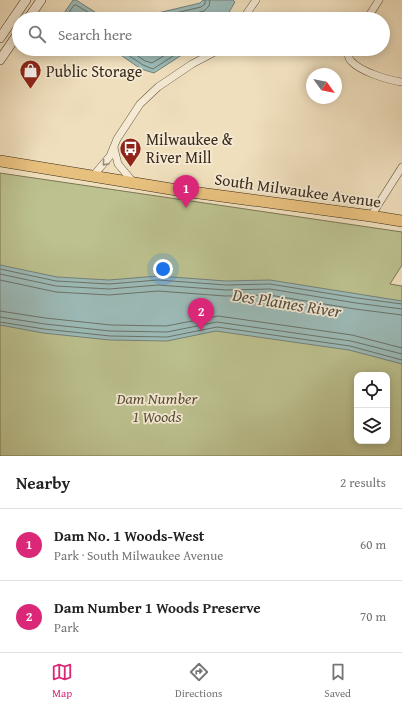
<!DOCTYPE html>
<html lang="en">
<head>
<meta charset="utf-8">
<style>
  body { margin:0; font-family:"Gentium Book Plus",serif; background:#f2f2f2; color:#222 }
  .controls { position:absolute; right:12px; bottom:12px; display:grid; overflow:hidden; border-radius:8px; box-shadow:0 2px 10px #0003 }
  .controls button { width:36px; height:36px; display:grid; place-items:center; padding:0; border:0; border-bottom:1px solid #e0e0e0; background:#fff; color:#222; font:20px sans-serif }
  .compass { position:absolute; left:306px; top:68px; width:36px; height:36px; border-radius:50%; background:#fff; box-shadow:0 2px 10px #0003; rotate:123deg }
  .you { position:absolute; left:163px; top:269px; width:14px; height:14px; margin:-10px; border:3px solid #fff; border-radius:50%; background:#1a73e8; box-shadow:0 0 0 6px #1a73e833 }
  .badge { display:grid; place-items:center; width:26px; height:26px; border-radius:50%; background:#db2777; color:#fff; font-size:13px; font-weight:700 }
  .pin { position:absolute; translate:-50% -33px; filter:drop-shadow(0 1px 2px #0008) }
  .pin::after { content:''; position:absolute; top:21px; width:14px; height:12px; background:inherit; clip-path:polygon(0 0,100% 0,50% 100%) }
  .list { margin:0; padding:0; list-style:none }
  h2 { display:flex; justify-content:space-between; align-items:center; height:52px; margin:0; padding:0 16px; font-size:17px }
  h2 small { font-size:13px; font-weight:400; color:#767676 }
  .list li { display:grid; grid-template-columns:26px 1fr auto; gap:12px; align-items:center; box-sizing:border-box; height:72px; padding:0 16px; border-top:1px solid #e0e0e0 }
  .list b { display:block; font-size:15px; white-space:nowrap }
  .list p { margin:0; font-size:13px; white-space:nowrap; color:#767676 }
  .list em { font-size:13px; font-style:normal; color:#767676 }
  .icon { flex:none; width:22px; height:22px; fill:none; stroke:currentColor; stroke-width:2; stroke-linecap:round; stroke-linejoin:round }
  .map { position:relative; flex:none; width:402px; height:456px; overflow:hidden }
  .search { position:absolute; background:#fff; box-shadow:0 2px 10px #0003; left:12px; right:12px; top:12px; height:44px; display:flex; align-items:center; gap:10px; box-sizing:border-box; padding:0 14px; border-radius:22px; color:#767676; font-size:15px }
  .sheet { height:196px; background:#fff }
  nav { display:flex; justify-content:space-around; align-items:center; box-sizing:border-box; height:56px; border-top:1px solid #e0e0e0; background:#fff; font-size:11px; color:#767676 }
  nav a { display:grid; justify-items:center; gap:2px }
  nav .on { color:#db2777 }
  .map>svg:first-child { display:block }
  .green { fill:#bcc18f; stroke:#7b7656; fill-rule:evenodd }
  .water { fill:#9cbbb8; stroke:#75817a }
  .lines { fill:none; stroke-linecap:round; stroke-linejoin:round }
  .shore { stroke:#6b736a; stroke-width:1 }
  .street-casing { stroke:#685844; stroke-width:8 }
  .secondary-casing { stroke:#3a2b1c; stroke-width:10 }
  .primary-casing { stroke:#3a2b1c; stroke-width:12 }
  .street { stroke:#f5ead4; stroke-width:7 }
  .secondary { stroke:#f5ead4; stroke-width:9 }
  .primary { stroke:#e8c07e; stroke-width:11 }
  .oneway { stroke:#988a78 }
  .labels { text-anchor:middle; stroke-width:3.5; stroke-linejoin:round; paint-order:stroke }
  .poi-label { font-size:16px; fill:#3a2b1c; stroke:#f5ead4; text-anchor:start }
  .street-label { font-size:16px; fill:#3a2b1c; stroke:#f5ead4 }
  .park-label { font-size:16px; font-style:italic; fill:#5a5039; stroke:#f5ead4 }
  .water-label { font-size:17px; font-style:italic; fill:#524f43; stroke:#f5ead4 }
</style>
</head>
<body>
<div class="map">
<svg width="402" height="456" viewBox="0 0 402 456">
  <rect width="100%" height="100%" fill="#f0dfbd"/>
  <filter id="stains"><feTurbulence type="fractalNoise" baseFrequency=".005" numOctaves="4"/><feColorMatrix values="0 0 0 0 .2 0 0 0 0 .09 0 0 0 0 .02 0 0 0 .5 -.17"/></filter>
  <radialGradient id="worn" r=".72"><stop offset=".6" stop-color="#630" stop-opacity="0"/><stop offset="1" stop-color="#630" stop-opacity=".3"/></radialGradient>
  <path class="green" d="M0,173L402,232V265L390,284L402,286V456H0ZM357,375H387V441H357Z"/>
  <g class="water">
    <path d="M73,0H76L106,19H66L62,16Z"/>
    <path d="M203,0H233L235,2L225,19H128L141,17L200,3Z"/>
    <path d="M112,49H191L154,73L141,69Z"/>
    <path d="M0,265L57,277L109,280L158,276L226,281L270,280L402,301V364L349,350L216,331L167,341L110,340L43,333L0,325Z"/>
  </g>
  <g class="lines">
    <g class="shore">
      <path d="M68,19V14L74,5H76L99,19"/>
      <path d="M150,19L201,7L205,4V0"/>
      <path d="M172,19L204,11L209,6L210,0"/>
      <path d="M119,49L143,65L153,69L184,49"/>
      <path d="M128,49L145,61L152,63L175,49"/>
      <path d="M0,269L56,281L109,284L158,280L226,285L270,284L357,298L402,304"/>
      <path d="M0,274L56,286L109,289L158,285L226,290L270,289L356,303L402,309"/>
      <path d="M0,280L56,292L109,295L158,291L225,296L269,295L355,309L402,315"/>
      <path d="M0,311L45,318L111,325L166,326L218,316L352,335L402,348"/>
      <path d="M0,317L45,324L110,331L167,332L217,322L351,341L402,354"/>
      <path d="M0,322L44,329L110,336L167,337L217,327L350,346L402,360"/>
    </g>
    <defs>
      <g id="street">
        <path d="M243,19L256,0"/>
        <path d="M367,19L379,0"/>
        <path d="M349,49C348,53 348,58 351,61C361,72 388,80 402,82"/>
        <path d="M114,148L118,164L134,183"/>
        <path d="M93,176L110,156L117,139L140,104L158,87L192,64L213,53L218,49"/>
        <path d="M371,216L402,167"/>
      </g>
      <g id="secondary">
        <path d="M28,19L41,0"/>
        <path d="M0,38L26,0"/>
        <path d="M0,60L19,32"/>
      </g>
      <path id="primary" d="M0,161L177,190L371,216L402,221"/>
    </defs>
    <use href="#street" class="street-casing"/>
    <use href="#secondary" class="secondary-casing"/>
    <use href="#primary" class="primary-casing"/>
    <use href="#street" class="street"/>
    <use href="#secondary" class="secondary"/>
    <use href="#primary" class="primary"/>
  </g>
  <defs><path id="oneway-chevron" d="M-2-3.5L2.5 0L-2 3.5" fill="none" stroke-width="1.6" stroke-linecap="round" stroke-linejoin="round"/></defs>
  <use class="oneway" href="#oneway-chevron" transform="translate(105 163) rotate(131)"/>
  <defs>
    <symbol id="shop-pin" viewBox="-11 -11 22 30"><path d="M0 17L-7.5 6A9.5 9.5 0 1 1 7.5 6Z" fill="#8f2418" stroke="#f5ead4"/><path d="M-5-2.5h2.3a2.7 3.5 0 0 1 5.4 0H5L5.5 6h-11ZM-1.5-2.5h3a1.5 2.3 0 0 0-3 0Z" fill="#fff"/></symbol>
    <symbol id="bus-pin" viewBox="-11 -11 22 30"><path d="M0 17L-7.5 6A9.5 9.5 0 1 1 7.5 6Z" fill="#8f2418" stroke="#f5ead4"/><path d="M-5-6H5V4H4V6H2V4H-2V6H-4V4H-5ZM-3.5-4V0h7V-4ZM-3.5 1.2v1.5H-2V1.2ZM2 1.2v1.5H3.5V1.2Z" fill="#fff"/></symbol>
  </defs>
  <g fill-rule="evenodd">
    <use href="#shop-pin" x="18" y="58" width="25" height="34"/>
    <use href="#bus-pin" x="118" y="136" width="25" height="34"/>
  </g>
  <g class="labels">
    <g class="poi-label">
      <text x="46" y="77">Public Storage</text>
      <text x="146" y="145">Milwaukee &amp;<tspan x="146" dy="18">River Mill</tspan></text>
    </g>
    <g class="street-label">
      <text transform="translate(298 190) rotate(8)" y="6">South Milwaukee Avenue</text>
    </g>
    <g class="park-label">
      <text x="157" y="404">Dam Number<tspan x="157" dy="18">1 Woods</tspan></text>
    </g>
    <g class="water-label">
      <text transform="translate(287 303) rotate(9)" y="6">Des Plaines River</text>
    </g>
  </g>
  <rect width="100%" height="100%" filter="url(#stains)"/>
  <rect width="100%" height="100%" fill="url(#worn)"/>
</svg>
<div class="controls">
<button><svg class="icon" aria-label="locate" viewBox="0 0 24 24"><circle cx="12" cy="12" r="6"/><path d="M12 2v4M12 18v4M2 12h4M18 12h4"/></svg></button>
<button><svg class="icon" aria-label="layers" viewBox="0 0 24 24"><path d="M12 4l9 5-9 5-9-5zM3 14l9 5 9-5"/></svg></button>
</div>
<svg class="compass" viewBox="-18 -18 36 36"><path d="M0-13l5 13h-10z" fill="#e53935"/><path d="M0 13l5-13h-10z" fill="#767676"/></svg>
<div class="you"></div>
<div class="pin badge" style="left:186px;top:208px">1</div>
<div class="pin badge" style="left:201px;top:331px">2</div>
<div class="search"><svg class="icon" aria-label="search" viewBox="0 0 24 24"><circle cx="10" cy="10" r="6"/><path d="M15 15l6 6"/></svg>Search here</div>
</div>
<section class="sheet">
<h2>Nearby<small>2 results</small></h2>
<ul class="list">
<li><span class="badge">1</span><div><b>Dam No. 1 Woods-West</b><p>Park · South Milwaukee Avenue</p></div><em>60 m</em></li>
<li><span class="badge">2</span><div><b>Dam Number 1 Woods Preserve</b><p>Park</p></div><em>70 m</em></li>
</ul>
</section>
<nav>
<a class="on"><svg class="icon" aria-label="map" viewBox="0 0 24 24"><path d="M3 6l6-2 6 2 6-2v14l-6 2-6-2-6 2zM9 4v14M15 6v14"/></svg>Map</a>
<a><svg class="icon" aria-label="directions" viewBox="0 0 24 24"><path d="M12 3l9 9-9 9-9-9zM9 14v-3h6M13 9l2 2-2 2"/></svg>Directions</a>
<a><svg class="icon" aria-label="saved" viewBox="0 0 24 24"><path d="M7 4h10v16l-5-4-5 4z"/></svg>Saved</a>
</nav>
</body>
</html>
